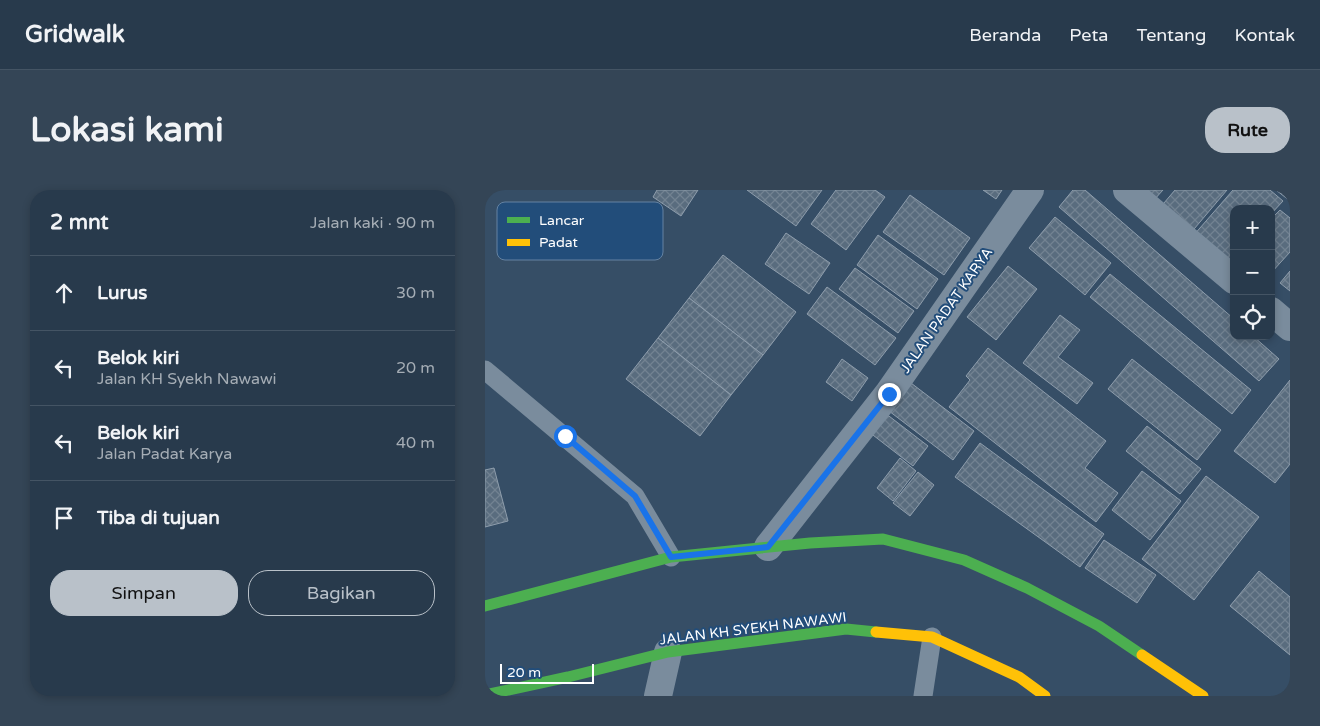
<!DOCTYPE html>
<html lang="id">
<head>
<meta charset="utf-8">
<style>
  body { margin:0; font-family:"Varela Round",sans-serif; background:#344556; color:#f1f3f6 }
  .controls { position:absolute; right:15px; top:15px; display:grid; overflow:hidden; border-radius:10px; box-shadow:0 2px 8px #0003 }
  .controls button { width:45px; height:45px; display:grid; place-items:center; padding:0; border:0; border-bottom:1px solid #445464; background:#283a4c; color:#f1f3f6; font:25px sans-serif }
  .scale { position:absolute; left:15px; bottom:12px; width:94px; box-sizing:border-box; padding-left:5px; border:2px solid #fff; border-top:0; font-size:14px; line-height:18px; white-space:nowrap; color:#fff; -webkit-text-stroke:4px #224d7a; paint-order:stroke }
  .stop { position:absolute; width:15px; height:15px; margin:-11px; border:4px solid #1a73e8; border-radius:50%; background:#fff }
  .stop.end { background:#1a73e8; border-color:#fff; box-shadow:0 1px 5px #0008 }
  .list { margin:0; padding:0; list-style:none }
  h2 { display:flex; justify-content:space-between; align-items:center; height:65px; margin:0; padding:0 20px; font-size:21px }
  h2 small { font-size:16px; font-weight:400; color:#a5adb5 }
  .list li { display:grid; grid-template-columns:32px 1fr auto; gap:15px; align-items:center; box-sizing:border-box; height:75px; padding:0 20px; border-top:1px solid #445464 }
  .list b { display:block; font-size:19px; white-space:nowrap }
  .list p { margin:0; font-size:16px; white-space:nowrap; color:#a5adb5 }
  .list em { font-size:16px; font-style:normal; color:#a5adb5 }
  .actions { display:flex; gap:10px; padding:15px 20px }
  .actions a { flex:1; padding:11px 0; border:1px solid #b9c1c9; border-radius:20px; text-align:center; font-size:18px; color:#b9c1c9 }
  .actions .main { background:#b9c1c9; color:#111 }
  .icon { flex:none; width:28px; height:28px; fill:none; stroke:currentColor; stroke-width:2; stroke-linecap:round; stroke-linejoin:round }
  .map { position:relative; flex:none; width:805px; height:506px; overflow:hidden; border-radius:20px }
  header { display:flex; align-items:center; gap:30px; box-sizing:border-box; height:70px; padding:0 25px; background:#283a4c; border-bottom:1px solid #445464 }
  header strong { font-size:24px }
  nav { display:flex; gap:28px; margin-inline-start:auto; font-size:18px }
  .intro { display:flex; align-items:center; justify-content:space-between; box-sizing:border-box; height:120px; padding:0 30px }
  h1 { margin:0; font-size:35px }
  .button { padding:12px 22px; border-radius:20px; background:#b9c1c9; color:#111; font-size:18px; font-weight:700 }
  main { display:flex; gap:30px; padding:0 30px }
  aside { flex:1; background:#283a4c; border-radius:20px; box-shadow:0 2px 8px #0003 }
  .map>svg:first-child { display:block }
  .building { fill:url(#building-cross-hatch); stroke:#8e9dac }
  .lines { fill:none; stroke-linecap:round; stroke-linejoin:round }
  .lane { stroke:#7a8c9d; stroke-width:19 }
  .street { stroke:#7a8c9d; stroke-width:28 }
  .fast { stroke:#4caf50; stroke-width:11 }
  .slow { stroke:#ffc107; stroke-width:11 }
  .route { stroke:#1a73e8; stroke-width:6 }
  .labels { text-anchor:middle; stroke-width:4; stroke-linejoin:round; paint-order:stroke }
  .street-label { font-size:14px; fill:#fff; stroke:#224d7a }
  .key { fill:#224d7a; stroke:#6482a2; stroke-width:1 }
  .key-label { font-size:14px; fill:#fff }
</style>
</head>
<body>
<header>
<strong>Gridwalk</strong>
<nav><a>Beranda</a><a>Peta</a><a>Tentang</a><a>Kontak</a></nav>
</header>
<div class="intro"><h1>Lokasi kami</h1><a class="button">Rute</a></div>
<main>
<aside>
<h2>2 mnt<small>Jalan kaki · 90 m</small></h2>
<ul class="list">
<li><svg class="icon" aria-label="ahead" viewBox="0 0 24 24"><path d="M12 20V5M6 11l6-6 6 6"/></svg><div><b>Lurus</b></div><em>30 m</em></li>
<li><svg class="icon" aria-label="left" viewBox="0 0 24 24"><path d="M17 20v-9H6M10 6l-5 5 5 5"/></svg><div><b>Belok kiri</b><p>Jalan KH Syekh Nawawi</p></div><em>20 m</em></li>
<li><svg class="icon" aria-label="left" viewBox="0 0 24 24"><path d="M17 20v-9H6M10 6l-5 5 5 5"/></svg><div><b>Belok kiri</b><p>Jalan Padat Karya</p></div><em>40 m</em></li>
<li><svg class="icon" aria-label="arrive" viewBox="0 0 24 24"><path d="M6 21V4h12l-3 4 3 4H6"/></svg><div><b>Tiba di tujuan</b></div></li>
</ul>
<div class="actions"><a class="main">Simpan</a><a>Bagikan</a></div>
</aside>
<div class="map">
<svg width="805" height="506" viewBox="0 0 805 506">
  <defs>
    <pattern id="building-cross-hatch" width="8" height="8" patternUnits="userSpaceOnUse" patternTransform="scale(1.25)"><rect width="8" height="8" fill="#596c7e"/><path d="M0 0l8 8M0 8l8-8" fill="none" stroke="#728291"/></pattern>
  </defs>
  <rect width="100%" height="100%" fill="#364e66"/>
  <g class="building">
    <path d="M172,0H213L196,26L168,7Z"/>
    <path d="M262,0H337L311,36Z"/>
    <path d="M351,0H390L400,7L361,60L326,34Z"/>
    <path d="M498,0H517L511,9Z"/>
    <path d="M588,0H600L749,129V146H768L794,169L774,191L574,17Z"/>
    <path d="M655,0H678L668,11Z"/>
    <path d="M690,0H742L704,45L673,20Z"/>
    <path d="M748,0H785L798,11L786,24V19H749V68L743,75L708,46Z"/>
    <path d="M791,0H805V11Z"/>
    <path d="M425,5L485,48L459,85L398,42Z"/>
    <path d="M795,20L805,28V62L786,83V29Z"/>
    <path d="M570,27L626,73L600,105L544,58Z"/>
    <path d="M301,43L345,73L324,104L280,74Z"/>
    <path d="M393,45L453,89L432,119L372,75Z"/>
    <path d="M238,65L311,122L278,165L204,108Z"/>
    <path d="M523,76L552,99L511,150L482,127Z"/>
    <path d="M370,78L429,121L413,143L354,99Z"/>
    <path d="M805,81V101L795,93Z"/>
    <path d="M625,84L766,200L747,224L605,107Z"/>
    <path d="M342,97L411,148L390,175L322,124Z"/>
    <path d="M204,108L278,165L246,205L173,148Z"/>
    <path d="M575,125L595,140L573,167L608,193L592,214L538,173Z"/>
    <path d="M173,148L246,205L215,246L141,189Z"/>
    <path d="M503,158L621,251L600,278L633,303L611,332L464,217L485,190L481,186Z"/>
    <path d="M357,169L383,188L367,211L341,192Z"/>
    <path d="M647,169L736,240L712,270L623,199Z"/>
    <path d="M805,190V274L790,293L749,261Z"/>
    <path d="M426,193L489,241L468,270L404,221Z"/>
    <path d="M400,223L443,256L428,276L384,242Z"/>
    <path d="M662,236L716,279L695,304L641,261Z"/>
    <path d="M495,253L619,344L595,377L470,287Z"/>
    <path d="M415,268L431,281L408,311L392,298Z"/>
    <path d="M9,278L23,331L0,337V280Z"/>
    <path d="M657,281L696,311L665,350L627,320Z"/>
    <path d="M433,282L449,295L425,326L408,313Z"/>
    <path d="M721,286L774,327L709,410L657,369Z"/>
    <path d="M619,350L671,385L652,413L600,378Z"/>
    <path d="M774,381L805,407V465L745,416Z"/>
  </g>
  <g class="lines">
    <g class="lane">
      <path d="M0,180L150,306L186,367"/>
      <path d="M438,506L447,447"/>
    </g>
    <g class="street">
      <path d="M642,0L749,90"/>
      <path d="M786,121L805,137"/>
      <path d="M283,357L403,204L545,0"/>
      <path d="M173,506L183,462"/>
    </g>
    <g class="fast">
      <path d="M0,416L186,367L325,353L398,349L479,370L542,398L614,436L657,465"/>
      <path d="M0,505L83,487L183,462L361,439L391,442"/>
    </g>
    <g class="slow">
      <path d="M391,442L447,447L534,487L560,506"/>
      <path d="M657,465L718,506"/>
    </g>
  </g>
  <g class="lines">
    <path class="route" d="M80,246L150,306L186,367L283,357L404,204"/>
  </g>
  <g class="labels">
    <g class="street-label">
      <text transform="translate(461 120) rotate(-55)" y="5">JALAN PADAT KARYA</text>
      <text transform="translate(268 438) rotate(-7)" y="5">JALAN KH SYEKH NAWAWI</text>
    </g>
  </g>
  <rect x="12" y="12" width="166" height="58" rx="8" class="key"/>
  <rect x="22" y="27" width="23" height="6" fill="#4caf50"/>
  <rect x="22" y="49" width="23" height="7" fill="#ffc107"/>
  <g class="key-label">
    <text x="54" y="35">Lancar</text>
    <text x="54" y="57">Padat</text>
  </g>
</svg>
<div class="controls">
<button>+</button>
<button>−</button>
<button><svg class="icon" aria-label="locate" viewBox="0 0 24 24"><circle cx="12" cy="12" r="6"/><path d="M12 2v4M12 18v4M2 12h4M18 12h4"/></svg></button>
</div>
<div class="scale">20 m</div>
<div class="stop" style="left:80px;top:246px"></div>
<div class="stop end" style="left:404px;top:204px"></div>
</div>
</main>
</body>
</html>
